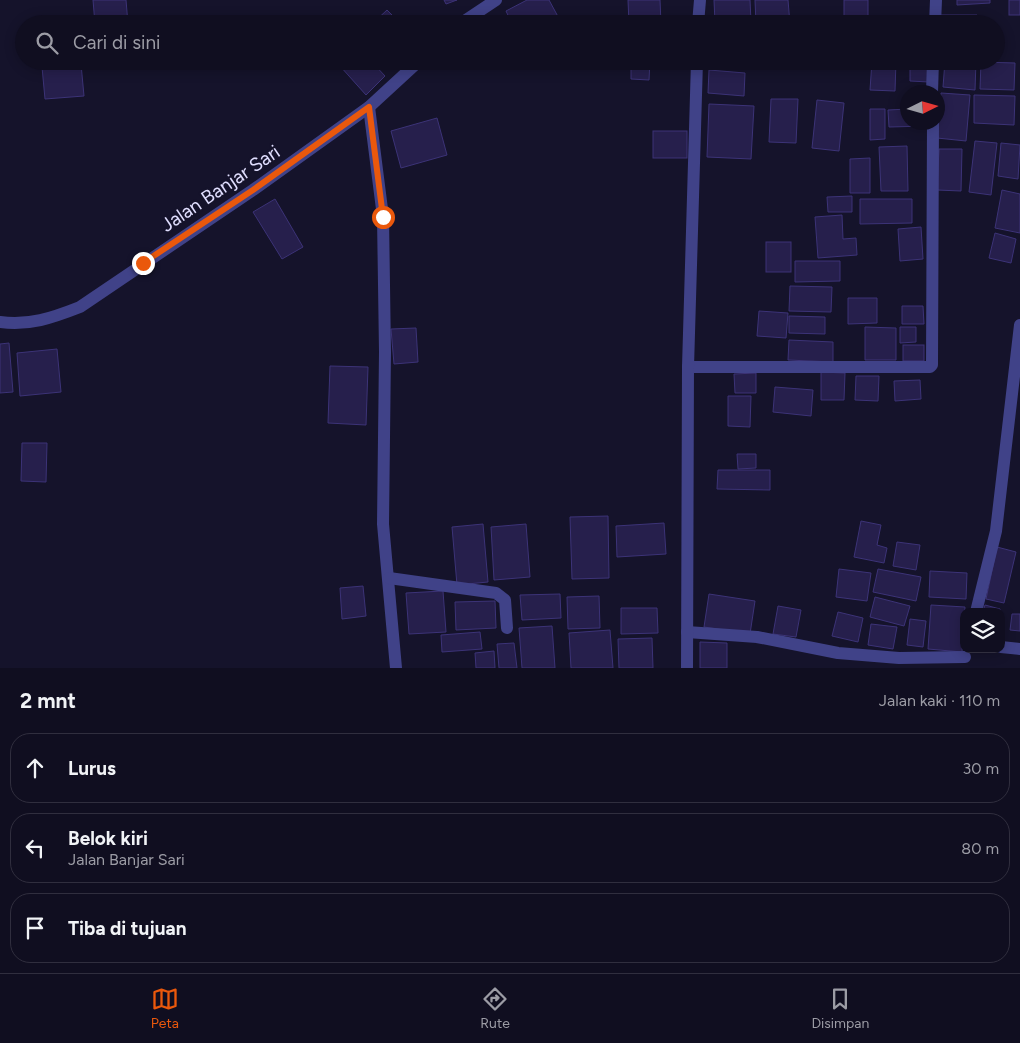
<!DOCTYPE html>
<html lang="id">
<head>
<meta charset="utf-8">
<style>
  body { margin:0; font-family:Figtree,sans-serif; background:#1e1c2d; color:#f1f3f6 }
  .controls { position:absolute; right:15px; bottom:15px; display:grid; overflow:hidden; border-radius:10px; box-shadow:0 2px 12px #0003 }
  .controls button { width:45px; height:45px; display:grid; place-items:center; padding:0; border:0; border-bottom:1px solid #302e3e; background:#100e20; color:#f1f3f6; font:25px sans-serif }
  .compass { position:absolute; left:900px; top:85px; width:45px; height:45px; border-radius:50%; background:#100e20; box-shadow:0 2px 12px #0003; rotate:85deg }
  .stop { position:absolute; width:15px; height:15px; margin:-11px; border:4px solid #ea580c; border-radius:50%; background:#fff }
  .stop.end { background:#ea580c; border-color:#fff; box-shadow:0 1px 5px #0008 }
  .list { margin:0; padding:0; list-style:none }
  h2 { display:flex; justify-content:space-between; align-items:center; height:65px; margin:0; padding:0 20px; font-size:21px }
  h2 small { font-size:16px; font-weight:400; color:#9c9ca5 }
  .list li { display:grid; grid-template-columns:32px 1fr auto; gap:15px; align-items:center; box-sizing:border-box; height:70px; margin:0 10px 10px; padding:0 10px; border:1px solid #302e3e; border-radius:20px }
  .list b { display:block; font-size:19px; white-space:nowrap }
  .list p { margin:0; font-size:16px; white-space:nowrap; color:#9c9ca5 }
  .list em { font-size:16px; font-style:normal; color:#9c9ca5 }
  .icon { flex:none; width:28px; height:28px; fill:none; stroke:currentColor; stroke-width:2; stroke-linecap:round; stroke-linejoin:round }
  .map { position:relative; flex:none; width:1020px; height:668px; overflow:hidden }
  .search { position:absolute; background:#100e20; box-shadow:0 2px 12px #0003; left:15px; right:15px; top:15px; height:55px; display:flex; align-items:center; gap:12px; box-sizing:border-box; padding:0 18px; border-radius:28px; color:#9c9ca5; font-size:19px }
  .sheet { height:305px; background:#100e20 }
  nav { display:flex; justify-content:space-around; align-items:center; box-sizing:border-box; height:70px; border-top:1px solid #302e3e; background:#100e20; font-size:14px; color:#9c9ca5 }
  nav a { display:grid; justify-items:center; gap:2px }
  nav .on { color:#ea580c }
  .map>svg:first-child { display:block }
  .building { fill:#261f4c; stroke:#3c3377 }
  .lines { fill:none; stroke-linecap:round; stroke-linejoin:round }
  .minor { stroke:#404288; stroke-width:12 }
  .route { stroke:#ea580c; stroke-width:6 }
  .labels { text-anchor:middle; stroke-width:4.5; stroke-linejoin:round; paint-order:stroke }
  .street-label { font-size:19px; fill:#e0defe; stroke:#15132b }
</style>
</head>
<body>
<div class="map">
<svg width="1020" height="668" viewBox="0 0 1020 668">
  <rect width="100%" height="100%" fill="#15132b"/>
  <g class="building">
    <path d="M93,0H126L128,24H95Z"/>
    <path d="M444,0H457L446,4Z"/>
    <path d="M527,0H549L562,24H512L506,11Z"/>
    <path d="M628,0H660L661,24H629Z"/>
    <path d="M714,0H750L751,22L715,23Z"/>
    <path d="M755,0H788L790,24H756Z"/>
    <rect x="844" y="0" width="24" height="24"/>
    <path d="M957,0H990V3L957,5Z"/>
    <rect x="1009" y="0" width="11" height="15"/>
    <path d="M387,10L401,24H372Z"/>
    <path d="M941,15H977V24H942Z"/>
    <path d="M346,61H371L385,76L366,95L340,66Z"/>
    <path d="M631,61H650L649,80L631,79Z"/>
    <path d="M714,61H749V66L715,68Z"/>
    <path d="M872,61H896L895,91L870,90Z"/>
    <path d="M910,61H929V82L910,81Z"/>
    <path d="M945,61H976L975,90L943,87Z"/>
    <path d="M981,62L1015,63L1014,90L980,89Z"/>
    <path d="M81,64L84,96L45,99L42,67Z"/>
    <path d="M709,70L745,73L744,96L708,93Z"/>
    <path d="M941,93L970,95L966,141L937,138Z"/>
    <path d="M974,95L1015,96L1014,125L974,123Z"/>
    <path d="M771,99H798L796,143L769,142Z"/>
    <path d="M817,100L844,103L839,151L812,148Z"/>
    <path d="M709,104L754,106L751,159L707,157Z"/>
    <path d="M870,109H885V139L870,140Z"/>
    <path d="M908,109V122H928V126L889,127L888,110Z"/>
    <path d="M437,118L447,155L401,168L391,131Z"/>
    <rect x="653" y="131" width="34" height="27"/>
    <path d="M975,141L997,143L991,195L969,192Z"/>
    <path d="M1001,143L1020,145L1018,179L998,176Z"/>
    <path d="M907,146L908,191H881L879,147Z"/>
    <path d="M939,149H962L961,191L937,190Z"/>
    <path d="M870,158V193H850V159Z"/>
    <path d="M1002,190L1020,194V233L995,228Z"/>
    <path d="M852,196V212H828L827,197Z"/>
    <path d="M275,199L303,247L282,259L253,212Z"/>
    <path d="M860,199H912V223L860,224Z"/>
    <path d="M842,215L843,239L856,238L857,255L818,258L815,217Z"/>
    <path d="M921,227L923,259L900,261L898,229Z"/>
    <path d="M995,233L1016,239L1011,263L989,258Z"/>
    <rect x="766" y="242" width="25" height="30"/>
    <path d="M795,261H840V281L795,282Z"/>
    <path d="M790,286L832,287L831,312L789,311Z"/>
    <path d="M848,298H877V323L848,324Z"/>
    <path d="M902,306H923L924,324H902Z"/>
    <path d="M759,311L788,313L786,338L757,336Z"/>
    <path d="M789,316L825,317V334L789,333Z"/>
    <path d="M865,327L896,328V360H865Z"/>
    <path d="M900,327H916V342L900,343Z"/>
    <path d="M416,328L418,362L394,364L391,329Z"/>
    <path d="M789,340L833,342V362L788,360Z"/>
    <path d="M9,343L13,392L0,393V344Z"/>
    <rect x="903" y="345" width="21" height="16"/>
    <path d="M57,349L61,392L20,396L17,353Z"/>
    <path d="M330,366L368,367L366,425L328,423Z"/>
    <path d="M821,372L845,373L844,400H821Z"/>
    <path d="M756,373V393H735L734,374Z"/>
    <path d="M856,376H879L878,401L855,400Z"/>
    <path d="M920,380L921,399L895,401L894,381Z"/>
    <path d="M775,387L813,390L811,416L773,412Z"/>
    <path d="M728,396H751L750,427L728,426Z"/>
    <path d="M22,443H47L46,482L21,481Z"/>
    <path d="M737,454H756V468L738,469Z"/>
    <path d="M718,470H770V490L717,489Z"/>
    <path d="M608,516L609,578L572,579L570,517Z"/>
    <path d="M861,521L881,525L877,545L887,548L884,563L854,557Z"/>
    <path d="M664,523L666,554L617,557L616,526Z"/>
    <path d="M483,524L488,582L457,585L452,527Z"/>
    <path d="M526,524L530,577L494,580L491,527Z"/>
    <path d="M897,542L920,545L916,570L893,566Z"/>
    <path d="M997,547L1016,552L1004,603L986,599Z"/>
    <path d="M839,569L871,573L867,601L836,597Z"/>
    <path d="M878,569L921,577L916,601L873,592Z"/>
    <path d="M930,571L967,573L966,599L929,597Z"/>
    <path d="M363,586L366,616L342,619L340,588Z"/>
    <path d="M443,591L446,632L409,634L406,593Z"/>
    <path d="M560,594L561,618L522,620L520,595Z"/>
    <path d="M709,594L755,601L750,634L704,627Z"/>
    <path d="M599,596L600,628L568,629L567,597Z"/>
    <path d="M875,597L910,606L904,626L870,617Z"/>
    <path d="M495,601L496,628L456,630L455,602Z"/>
    <path d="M931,605L965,607L962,652L928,649Z"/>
    <path d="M985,605L1000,609V612H983Z"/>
    <path d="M778,606L801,610L796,637L773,634Z"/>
    <path d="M621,608H657L658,633L621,634Z"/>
    <path d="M838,612L863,618L858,642L832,636Z"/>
    <path d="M1012,614H1020V631L1010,630Z"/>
    <path d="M910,619L926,621L923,647L907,645Z"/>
    <path d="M871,624L897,627L893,649L868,645Z"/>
    <path d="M552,626L555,668H522L519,628Z"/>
    <path d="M610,630L613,668H571L569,633Z"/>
    <path d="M480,632L482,649L442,652L441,635Z"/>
    <path d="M652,638L653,668H619L618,639Z"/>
    <path d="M700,642L727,643V668H700Z"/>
    <path d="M514,643L517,668H499L497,644Z"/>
    <path d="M494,651L495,668H476L475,653Z"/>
  </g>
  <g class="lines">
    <g class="minor">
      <path d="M460,24L496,0"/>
      <path d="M698,24L700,0"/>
      <path d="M935,24L936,0"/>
      <path d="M932,92L933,61"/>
      <path d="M369,107L383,217L385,352L383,524L396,668"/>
      <path d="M0,322C29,326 52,318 80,307L253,190L369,107L419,61"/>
      <path d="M688,367H930L932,365L933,122"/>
      <path d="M389,578L496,593L505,600L507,628"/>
      <path d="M976,612L996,531L1020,325"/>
      <path d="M687,632L757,637L838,653L899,658L965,657"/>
      <path d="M1001,647L1020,649"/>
      <path d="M687,668L688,367L697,61"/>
    </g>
  </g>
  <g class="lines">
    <path class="route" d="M143,263L253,190L369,107L383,217"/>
  </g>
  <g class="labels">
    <g class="street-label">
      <text transform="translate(220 188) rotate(-34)" y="7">Jalan Banjar Sari</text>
    </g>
  </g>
</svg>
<div class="controls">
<button><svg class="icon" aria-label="layers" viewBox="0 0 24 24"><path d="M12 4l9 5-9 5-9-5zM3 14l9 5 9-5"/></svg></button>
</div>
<svg class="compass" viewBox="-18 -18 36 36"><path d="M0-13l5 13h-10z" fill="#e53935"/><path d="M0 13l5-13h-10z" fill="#9c9ca5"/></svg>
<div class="stop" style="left:383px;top:217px"></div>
<div class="stop end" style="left:143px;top:263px"></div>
<div class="search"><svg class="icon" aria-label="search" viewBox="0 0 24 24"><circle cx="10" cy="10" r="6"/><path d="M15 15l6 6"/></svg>Cari di sini</div>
</div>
<section class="sheet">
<h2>2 mnt<small>Jalan kaki · 110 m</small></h2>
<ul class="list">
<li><svg class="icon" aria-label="ahead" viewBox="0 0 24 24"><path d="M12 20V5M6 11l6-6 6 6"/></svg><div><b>Lurus</b></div><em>30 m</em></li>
<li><svg class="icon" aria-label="left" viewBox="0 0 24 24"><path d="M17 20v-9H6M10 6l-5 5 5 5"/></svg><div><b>Belok kiri</b><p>Jalan Banjar Sari</p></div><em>80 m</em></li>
<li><svg class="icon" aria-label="arrive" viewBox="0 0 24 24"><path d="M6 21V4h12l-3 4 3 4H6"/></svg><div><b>Tiba di tujuan</b></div></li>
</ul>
</section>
<nav>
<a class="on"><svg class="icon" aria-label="map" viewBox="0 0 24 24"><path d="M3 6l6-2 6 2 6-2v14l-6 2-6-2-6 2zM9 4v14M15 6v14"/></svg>Peta</a>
<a><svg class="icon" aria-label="directions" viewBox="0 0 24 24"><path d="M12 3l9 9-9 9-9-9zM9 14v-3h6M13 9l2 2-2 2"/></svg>Rute</a>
<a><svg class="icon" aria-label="saved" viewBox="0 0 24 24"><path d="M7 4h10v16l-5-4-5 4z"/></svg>Disimpan</a>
</nav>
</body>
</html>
